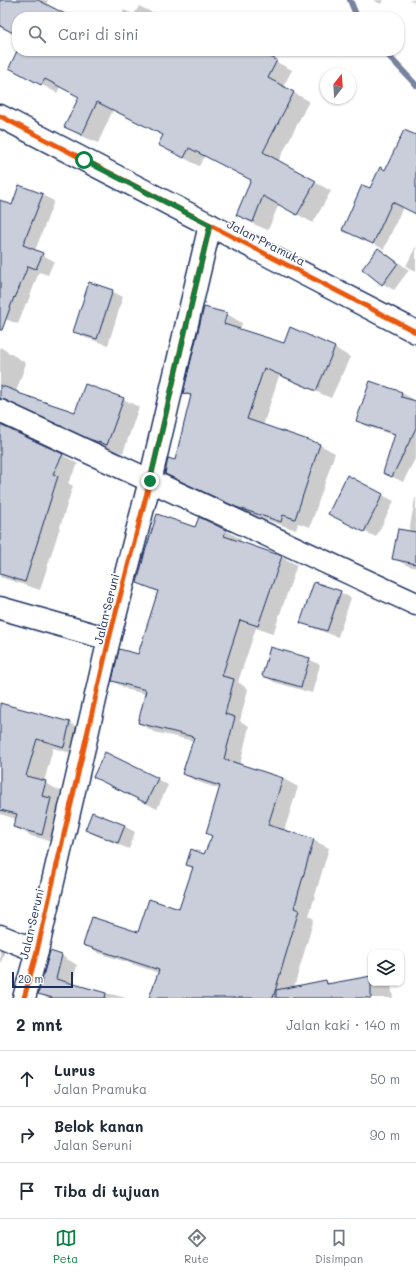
<!DOCTYPE html>
<html lang="id">
<head>
<meta charset="utf-8">
<style>
  body { margin:0; font-family:Mali,sans-serif; background:#f2f2f3; color:#1f2937 }
  .controls { position:absolute; right:12px; bottom:12px; display:grid; overflow:hidden; border-radius:8px; box-shadow:0 1px 3px #0004 }
  .controls button { width:36px; height:36px; display:grid; place-items:center; padding:0; border:0; border-bottom:1px solid #e0e1e3; background:#fff; color:#1f2937; font:20px sans-serif }
  .compass { position:absolute; left:320px; top:68px; width:36px; height:36px; border-radius:50%; background:#fff; box-shadow:0 1px 3px #0004; rotate:17deg }
  .scale { position:absolute; left:12px; bottom:10px; width:61px; box-sizing:border-box; padding-left:4px; border:2px solid #1b2f5e; border-top:0; font-size:11px; line-height:14px; white-space:nowrap; color:#1b2f5e; -webkit-text-stroke:3px #fff; paint-order:stroke }
  .stop { position:absolute; width:12px; height:12px; margin:-9px; border:3px solid #0b8043; border-radius:50%; background:#fff }
  .stop.end { background:#0b8043; border-color:#fff; box-shadow:0 1px 4px #0008 }
  .list { margin:0; padding:0; list-style:none }
  h2 { display:flex; justify-content:space-between; align-items:center; height:52px; margin:0; padding:0 16px; font-size:17px }
  h2 small { font-size:13px; font-weight:400; color:#747a83 }
  .list li { display:grid; grid-template-columns:26px 1fr auto; gap:12px; align-items:center; box-sizing:border-box; height:56px; padding:0 16px; border-top:1px solid #e0e1e3 }
  .list b { display:block; font-size:15px; white-space:nowrap }
  .list p { margin:0; font-size:13px; white-space:nowrap; color:#747a83 }
  .list em { font-size:13px; font-style:normal; color:#747a83 }
  .icon { flex:none; width:22px; height:22px; fill:none; stroke:currentColor; stroke-width:2; stroke-linecap:round; stroke-linejoin:round }
  .map { position:relative; flex:none; width:416px; height:998px; overflow:hidden }
  .search { position:absolute; background:#fff; box-shadow:0 1px 3px #0004; left:12px; right:12px; top:12px; height:44px; display:flex; align-items:center; gap:10px; box-sizing:border-box; padding:0 14px; border-radius:16px; color:#747a83; font-size:15px }
  .sheet { height:220px; background:#fff }
  nav { display:flex; justify-content:space-around; align-items:center; box-sizing:border-box; height:56px; border-top:1px solid #e0e1e3; background:#fff; font-size:11px; color:#747a83 }
  nav a { display:grid; justify-items:center; gap:2px }
  nav .on { color:#0b8043 }
  .map>svg:first-child { display:block }
  .shadow { fill:#0003; fill-rule:evenodd }
  .lines { fill:none; stroke-linecap:round; stroke-linejoin:round }
  .stream { stroke:#77839f; stroke-width:6 }
  .building { fill:#caceda; stroke:#1b2f5e }
  .minor-casing { stroke:#1b2f5e; stroke-width:25 }
  .minor { stroke:#fff; stroke-width:22 }
  .cycleway-casing { stroke:#fff; stroke-width:8 }
  .cycleway { stroke:#e8590c; stroke-width:5 }
  .route { stroke:#0b8043; stroke-width:5 }
  .labels { text-anchor:middle; stroke-width:3; stroke-linejoin:round; paint-order:stroke }
  .street-label { font-size:12px; fill:#1b2f5e; stroke:#fff }
</style>
</head>
<body>
<div class="map">
<svg width="416" height="998" viewBox="0 0 416 998">
  <rect width="100%" height="100%" fill="#fff"/>
  <filter id="ink" filterUnits="userSpaceOnUse"><feTurbulence type="fractalNoise" baseFrequency=".025" numOctaves="2"/><feDisplacementMap in="SourceGraphic" scale="8" xChannelSelector="R" yChannelSelector="G"/><feConvolveMatrix kernelMatrix="1 2 1 2 8 2 1 2 1" color-interpolation-filters="sRGB"/></filter>
  <g filter="url(#ink)">
    <g class="shadow">
      <path d="M1,0H48L46,5L69,17H17V35L0,27Z"/>
      <path d="M373,0H383L381,4Z"/>
      <path d="M409,0H416V3Z"/>
      <path d="M139,6L161,17H121L124,10L134,15Z"/>
      <path d="M19,51H255L292,70L283,87L309,101L278,162L331,191L313,223L279,204L268,230L253,224L237,215L251,180L205,156L199,166L159,145L164,136L113,110L98,143L81,136L66,127L80,97L60,87L57,93L25,76Z"/>
      <path d="M416,136V214L403,207L384,249L343,229L371,190Z"/>
      <path d="M42,195L54,201L35,251L54,261L48,275L39,272L27,304L26,303L18,324L0,317V201L12,206Z"/>
      <path d="M416,246V272L406,266Z"/>
      <path d="M379,249L390,256L409,270L394,290L383,284L364,269Z"/>
      <path d="M112,291L123,297L108,345L86,338L75,331Z"/>
      <path d="M204,309L227,314L242,323L240,330L284,344L291,329L335,348L350,357L331,398L279,376L263,426L320,445L335,453L310,527L298,523L296,530L252,515L181,482L166,473L176,461L191,397L185,393ZM225,317H227L224,329L222,328Z"/>
      <path d="M0,347L26,363L16,392L23,396L76,414L123,399L139,407L123,453L106,447L22,408L14,407L3,422L6,428L63,455L78,464L68,483L73,486L40,590L0,577Z"/>
      <path d="M371,382L402,393L413,399L412,401L416,402V457L403,482L384,473L396,436L368,427L357,420Z"/>
      <path d="M347,477L394,501L376,537L340,520Z"/>
      <path d="M415,498H416V568L406,565L393,558L409,532Z"/>
      <path d="M196,529L225,530L241,539L240,542L282,557L297,565L273,634L256,628L238,682L248,689L240,721L249,726L240,765L282,778L298,787L284,831L313,840L329,848L309,916L314,919L294,987L326,981L330,984L371,977V983H388L391,985L393,998H151L159,973L99,953L84,944L138,934L180,910L193,868L187,865L204,855L213,836L220,789L198,782L183,774L194,741L154,732L139,723L146,694L128,690L113,681L139,655L159,593L138,582Z"/>
      <path d="M340,592L351,598L338,637L313,628L301,622Z"/>
      <path d="M309,659L320,665L312,693L274,682L263,675Z"/>
      <path d="M0,704L70,723L87,732L81,756L53,748L44,782L62,792L59,804L67,809L58,843L31,836L14,826L16,819L0,814Z"/>
      <path d="M94,777L157,779L168,785L157,809Z"/>
      <path d="M124,826L135,832L129,849L97,836L86,830Z"/>
      <path d="M0,947L5,951L0,965Z"/>
      <path d="M50,953L62,956L77,965L72,985L127,998H47L39,993Z"/>
    </g>
    <g class="lines">
      <g class="stream">
        <path d="M350,0L357,17"/>
        <path d="M384,51L416,85"/>
      </g>
    </g>
    <g class="building">
      <path d="M0,0H38L71,17H17V25L13,33L0,26Z"/>
      <path d="M17,51H257L277,60L268,78L294,92L263,152L316,181L297,215L263,196L253,222L236,215L251,180L189,148L184,158L158,145L163,135L97,102L82,135L64,127L79,97L45,79L41,85L9,68Z"/>
      <path d="M404,130L416,135V214L392,202L373,244L342,230L362,185L370,188L380,167L385,170Z"/>
      <path d="M19,185L43,194L23,245L43,253L36,269L28,266L15,298L14,297L2,330H0V200L12,205Z"/>
      <path d="M378,248L398,263L382,285L362,269Z"/>
      <path d="M89,282L113,290L97,339L73,332Z"/>
      <path d="M204,307L227,313L224,324L284,343L290,327L335,347L316,391L264,368L247,419L320,444L295,519L283,515L281,522L236,507L165,474L168,458L175,460L191,395L183,393Z"/>
      <path d="M370,381L402,392L401,397L416,401V428L392,477L383,473L395,434L356,421Z"/>
      <path d="M85,384L124,398L107,445L89,439L5,400L0,399V385L18,392V393L75,412Z"/>
      <path d="M0,425L63,454L53,474L58,476L25,582L0,574Z"/>
      <path d="M347,475L383,494L364,532L328,514Z"/>
      <path d="M157,514L195,527L199,517L226,530L224,536L282,556L258,626L240,620L222,676L234,679L225,714L235,717L224,759L283,778L268,825L314,839L294,908L299,910L273,998H149L159,970L83,945L92,917L138,932L149,899L179,909L193,867L186,865L191,849L204,854L212,836L206,833L220,786L182,774L194,737L138,723L146,690L112,681L119,649L138,654L158,591L137,583L145,552Z"/>
      <path d="M398,529L416,532V564L392,559Z"/>
      <path d="M314,582L341,591L327,631L300,623Z"/>
      <path d="M270,647L310,658L301,687L262,676Z"/>
      <path d="M0,703L70,722L64,747L37,739L26,776L46,781L42,796L51,798L42,835L13,827L17,814L0,810Z"/>
      <path d="M105,752L158,778L146,803L93,777Z"/>
      <path d="M92,812L125,825L118,843L85,830Z"/>
      <path d="M50,951L62,955L56,979L106,993L105,998H53L38,994Z"/>
      <path d="M371,976V998H276V990L326,980L327,984Z"/>
    </g>
    <g class="lines">
      <defs>
        <g id="minor">
          <path d="M0,116L416,332"/>
          <path d="M0,411L416,604"/>
          <path d="M0,608L109,639"/>
          <path d="M0,936L37,951"/>
          <path d="M24,998L37,951L109,639L150,481L210,225"/>
        </g>
      </defs>
      <use href="#minor" class="minor-casing"/>
      <use href="#minor" class="minor"/>
      <defs>
        <g id="cycleway">
          <path d="M0,116L416,332"/>
          <path d="M24,998L37,951L109,639L150,481L210,225"/>
        </g>
      </defs>
      <use href="#cycleway" class="cycleway-casing"/>
      <use href="#cycleway" class="cycleway"/>
    </g>
  </g>
  <g class="lines" filter="url(#ink)">
    <path class="route" d="M84,160L210,225L150,481"/>
  </g>
  <g class="labels">
    <g class="street-label">
      <text transform="translate(266 243) rotate(27)" y="4">Jalan Pramuka</text>
      <text transform="translate(107 609) rotate(-76)" y="4">Jalan Seruni</text>
      <text transform="translate(32 924) rotate(-77)" y="4">Jalan Seruni</text>
    </g>
  </g>
</svg>
<div class="controls">
<button><svg class="icon" aria-label="layers" viewBox="0 0 24 24"><path d="M12 4l9 5-9 5-9-5zM3 14l9 5 9-5"/></svg></button>
</div>
<svg class="compass" viewBox="-18 -18 36 36"><path d="M0-13l5 13h-10z" fill="#e53935"/><path d="M0 13l5-13h-10z" fill="#747a83"/></svg>
<div class="scale">20 m</div>
<div class="stop" style="left:84px;top:160px"></div>
<div class="stop end" style="left:150px;top:481px"></div>
<div class="search"><svg class="icon" aria-label="search" viewBox="0 0 24 24"><circle cx="10" cy="10" r="6"/><path d="M15 15l6 6"/></svg>Cari di sini</div>
</div>
<section class="sheet">
<h2>2 mnt<small>Jalan kaki · 140 m</small></h2>
<ul class="list">
<li><svg class="icon" aria-label="ahead" viewBox="0 0 24 24"><path d="M12 20V5M6 11l6-6 6 6"/></svg><div><b>Lurus</b><p>Jalan Pramuka</p></div><em>50 m</em></li>
<li><svg class="icon" aria-label="right" viewBox="0 0 24 24"><path d="M7 20v-9h11M14 6l5 5-5 5"/></svg><div><b>Belok kanan</b><p>Jalan Seruni</p></div><em>90 m</em></li>
<li><svg class="icon" aria-label="arrive" viewBox="0 0 24 24"><path d="M6 21V4h12l-3 4 3 4H6"/></svg><div><b>Tiba di tujuan</b></div></li>
</ul>
</section>
<nav>
<a class="on"><svg class="icon" aria-label="map" viewBox="0 0 24 24"><path d="M3 6l6-2 6 2 6-2v14l-6 2-6-2-6 2zM9 4v14M15 6v14"/></svg>Peta</a>
<a><svg class="icon" aria-label="directions" viewBox="0 0 24 24"><path d="M12 3l9 9-9 9-9-9zM9 14v-3h6M13 9l2 2-2 2"/></svg>Rute</a>
<a><svg class="icon" aria-label="saved" viewBox="0 0 24 24"><path d="M7 4h10v16l-5-4-5 4z"/></svg>Disimpan</a>
</nav>
</body>
</html>
